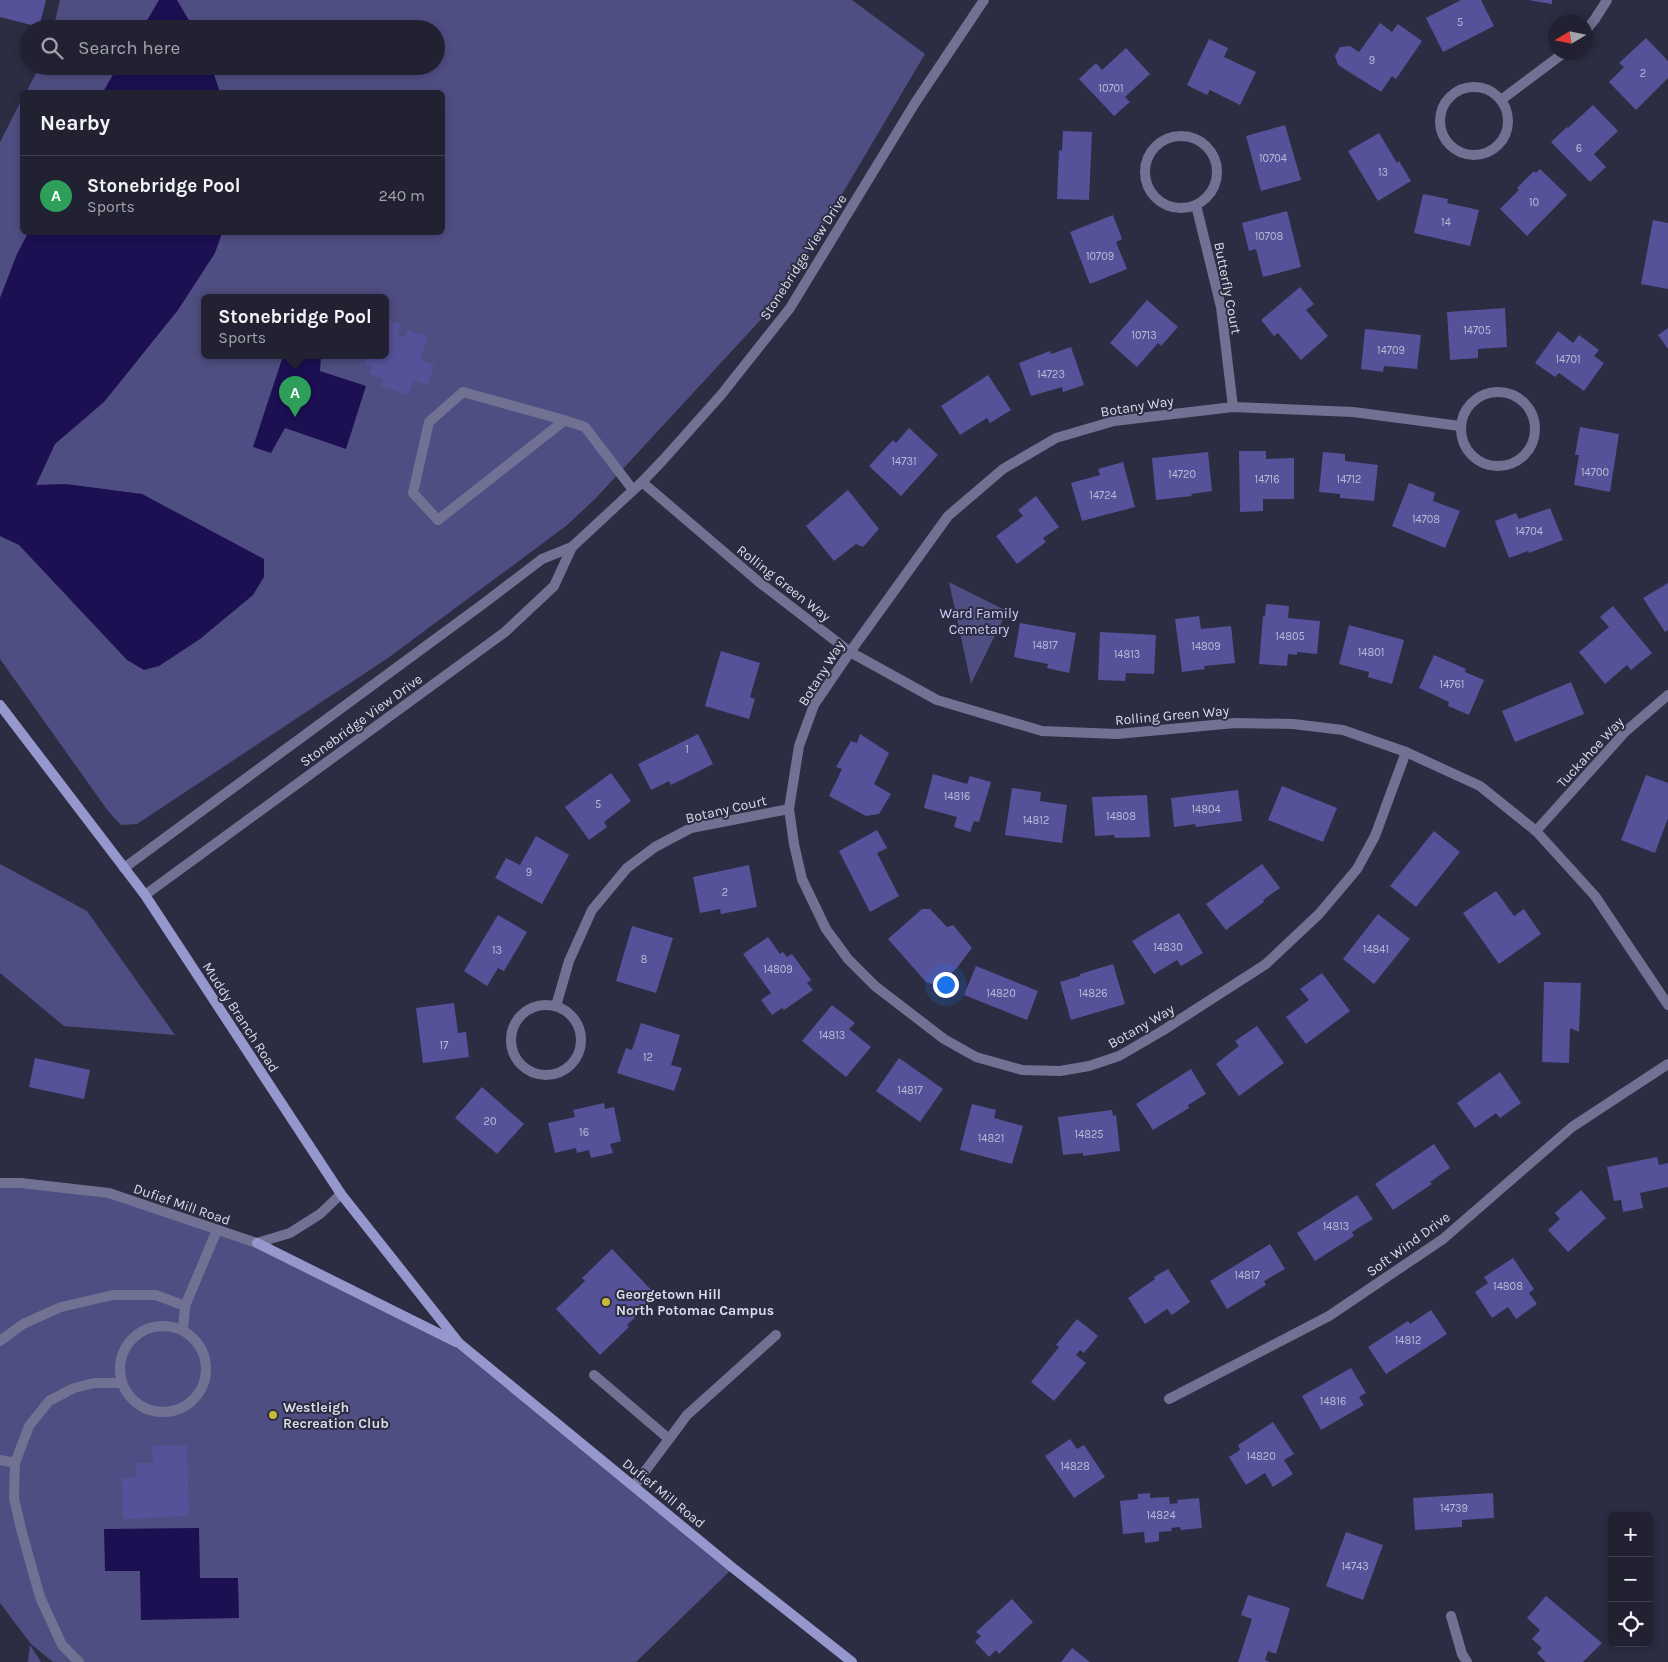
<!DOCTYPE html>
<html lang="en">
<head>
<meta charset="utf-8">
<style>
  body { margin:0; font-family:Karla,sans-serif; background:#29293a; color:#f1f3f6 }
  .controls { position:absolute; right:15px; bottom:15px; display:grid; overflow:hidden; border-radius:8px; box-shadow:0 2px 8px #0003 }
  .controls button { width:45px; height:45px; display:grid; place-items:center; padding:0; border:0; border-bottom:1px solid #3e3e4d; background:#212132; color:#f1f3f6; font:25px sans-serif }
  .compass { position:absolute; left:1548px; top:15px; width:45px; height:45px; border-radius:50%; background:#212132; box-shadow:0 2px 8px #0003; rotate:260deg }
  .you { position:absolute; left:945px; top:984px; width:18px; height:18px; margin:-12px; border:4px solid #fff; border-radius:50%; background:#1a73e8; box-shadow:0 0 0 8px #1a73e833 }
  .badge { display:grid; place-items:center; width:32px; height:32px; border-radius:50%; background:#c8bb3b; color:#fff; font-size:16px; font-weight:700 }
  .pin { position:absolute; translate:-50% -41px; filter:drop-shadow(0 1px 2px #0008) }
  .pin::after { content:''; position:absolute; top:26px; width:18px; height:15px; background:inherit; clip-path:polygon(0 0,100% 0,50% 100%) }
  .popup { position:absolute; left:201px; top:294px; width:188px; height:65px; box-sizing:border-box; display:grid; place-content:center; border-radius:8px; background:#212132; filter:drop-shadow(0 1px 4px #0005); font-size:16px; white-space:nowrap; color:#a2a3ac }
  .popup b { font-size:19px; color:#f1f3f6 }
  .popup::after { content:''; position:absolute; left:50%; top:100%; margin-left:-10px; border:10px solid transparent; border-top-color:#212132 }
  .list { margin:0; padding:0; list-style:none }
  h2 { display:flex; justify-content:space-between; align-items:center; height:65px; margin:0; padding:0 20px; font-size:21px }
  h2 small { font-size:16px; font-weight:400; color:#a2a3ac }
  .list li { display:grid; grid-template-columns:32px 1fr auto; gap:15px; align-items:center; box-sizing:border-box; height:80px; padding:0 20px; border-top:1px solid #3e3e4d }
  .list b { display:block; font-size:19px; white-space:nowrap }
  .list p { margin:0; font-size:16px; white-space:nowrap; color:#a2a3ac }
  .list em { font-size:16px; font-style:normal; color:#a2a3ac }
  .icon { flex:none; width:28px; height:28px; fill:none; stroke:currentColor; stroke-width:2; stroke-linecap:round; stroke-linejoin:round }
  .map { position:relative; flex:none; width:1668px; height:1662px; overflow:hidden }
  .search { position:absolute; background:#212132; box-shadow:0 2px 8px #0003; left:20px; top:20px; width:425px; height:55px; display:flex; align-items:center; gap:12px; box-sizing:border-box; padding:0 18px; border-radius:28px; color:#a2a3ac; font-size:19px }
  .panel { position:absolute; background:#212132; box-shadow:0 2px 8px #0003; left:20px; top:90px; width:425px; height:145px; border-radius:8px }
  .map>svg:first-child { display:block }
  .green { fill:#4f4e82; fill-rule:evenodd }
  .water { fill:#1c0f52 }
  .building { fill:#555299 }
  .lines { fill:none; stroke-linecap:round; stroke-linejoin:round }
  .service { stroke:#717293; stroke-width:10 }
  .minor { stroke:#717293; stroke-width:10 }
  .tertiary { stroke:#717293; stroke-width:10 }
  .secondary { stroke:#9697cc; stroke-width:10 }
  .poi-dot { fill:#c8bb3b; stroke:#2c2c42; stroke-width:2 }
  .labels { text-anchor:middle; stroke-width:4; stroke-linejoin:round; paint-order:stroke }
  .number-label { font-size:11px; fill:#babad6 }
  .street-label { font-size:14px; fill:#dbdcea; stroke:#2c2c42 }
  .park-label { font-size:14px; fill:#cdcff9; stroke:#2c2c42 }
  .poi-label { font-size:14px; font-weight:bold; fill:#dbdcea; stroke:#2c2c42; text-anchor:start }
</style>
</head>
<body>
<div class="map">
<svg width="1668" height="1662" viewBox="0 0 1668 1662">
  <rect width="100%" height="100%" fill="#2c2c42"/>
  <g class="green">
    <path d="M60,0H852L925,54L780,299L595,499L566,526L388,658L137,824L121,825L108,811L0,659V142L22,99V232H442V92H26L40,66H436V29H53ZM205,298H385V356H205Z"/>
    <path d="M949,582L1007,611L971,684Z"/>
    <path d="M0,864L87,911L175,1035L64,1026L0,973Z"/>
    <path d="M0,1183L109,1193L257,1243L459,1343L733,1568L636,1662H53L31,1644L0,1603Z"/>
    <path d="M30,1645L41,1662H28Z"/>
  </g>
  <g class="water">
    <path d="M159,0H177L194,29H142Z"/>
    <path d="M118,66H211L220,92H103Z"/>
    <path d="M28,233H222L215,253L178,310L104,402L55,444L36,485L66,484L142,494L264,559V577L253,595L200,639L159,666L144,670L127,660L19,545L0,536V298L17,254Z"/>
    <path d="M283,356H321L320,371L366,386L346,449L285,428L271,453L253,447Z"/>
    <path d="M199,1528L200,1578H238L239,1618L141,1620L140,1571H105L104,1529Z"/>
  </g>
  <g class="building">
    <path d="M0,0H46L39,27L0,17Z"/>
    <path d="M1461,0H1481L1494,26L1443,52L1426,18Z"/>
    <path d="M1528,0H1552V4Z"/>
    <path d="M1380,23L1392,32L1398,24L1422,41L1396,79L1392,76L1381,92L1338,65L1335,56L1340,47L1350,46L1359,52Z"/>
    <path d="M1646,38L1668,61V78L1636,110L1609,82L1624,67L1619,63Z"/>
    <path d="M1209,39L1228,48L1224,57L1256,72L1240,105L1210,90L1207,95L1187,85Z"/>
    <path d="M1126,48L1150,74L1125,97L1130,102L1114,116L1079,79L1096,63L1102,70Z"/>
    <path d="M1593,105L1618,131L1594,154L1606,167L1590,182L1551,142L1567,127L1568,128Z"/>
    <path d="M1285,125L1301,180L1261,191L1246,136Z"/>
    <path d="M1063,131L1092,132L1089,200L1057,199L1059,150L1062,151Z"/>
    <path d="M1379,133L1397,163L1399,161L1411,181L1378,201L1348,151Z"/>
    <path d="M1540,169L1567,195L1527,236L1500,209L1519,190L1517,188L1534,171L1536,173Z"/>
    <path d="M1423,194L1448,199L1447,203L1479,210L1470,246L1414,233Z"/>
    <path d="M1287,211L1301,267L1263,277L1256,249L1249,251L1242,223Z"/>
    <path d="M1113,215L1122,239L1116,242L1127,269L1090,284L1070,232Z"/>
    <path d="M1653,220L1668,223V289L1641,284Z"/>
    <path d="M1300,287L1314,304L1306,310L1328,336L1301,360L1278,333L1274,336L1261,320Z"/>
    <path d="M1147,300L1178,327L1161,346L1158,343L1137,367L1110,343Z"/>
    <path d="M1505,308L1507,347L1478,349V358L1450,360L1447,312Z"/>
    <path d="M386,319L401,324L397,335L405,337L408,330L428,337L420,360L434,365L428,385L414,380L408,395L381,386L383,379L369,374L371,367L364,364L367,356H385Z"/>
    <path d="M1668,328V349L1658,335Z"/>
    <path d="M1365,329L1421,335L1417,369L1384,366L1383,372L1361,369Z"/>
    <path d="M1558,331L1573,343L1579,335L1599,350L1594,356L1604,363L1584,391L1559,373L1555,377L1535,363Z"/>
    <path d="M1071,347L1084,385L1063,392L1062,387L1031,396L1019,363L1050,351L1051,354Z"/>
    <path d="M988,375L1011,410L990,423L987,418L960,435L941,406Z"/>
    <path d="M1580,427L1619,434L1610,492L1574,485L1579,455H1575Z"/>
    <path d="M909,428L938,455L901,496L869,466L893,440L896,443Z"/>
    <path d="M1239,451H1266V459L1294,458V499H1263V511L1240,512Z"/>
    <path d="M1208,452L1212,491L1191,494L1192,496L1156,500L1152,458Z"/>
    <path d="M1323,452L1345,454V461L1378,465L1374,501L1340,498V494L1319,492Z"/>
    <path d="M1123,462L1135,507L1082,521L1071,483L1100,475L1098,469Z"/>
    <path d="M1409,483L1435,493L1433,501L1460,511L1445,548L1392,526Z"/>
    <path d="M848,490L879,529L863,547L856,544L834,561L806,526Z"/>
    <path d="M1036,496L1059,527L1043,538L1046,542L1017,564L996,536L1023,516L1018,510Z"/>
    <path d="M1550,508L1563,540L1529,553L1528,551L1509,558L1495,521L1516,513L1519,519Z"/>
    <path d="M1668,583V630L1665,632L1643,598Z"/>
    <path d="M1266,604L1289,606L1288,618L1320,621L1317,654L1297,652V655L1288,654L1287,666L1259,664L1263,616H1265Z"/>
    <path d="M1613,606L1652,653L1631,670L1627,665L1605,684L1579,652L1609,627L1600,617Z"/>
    <path d="M1199,616L1201,629L1231,626L1235,663L1204,666L1205,669L1182,672L1175,619Z"/>
    <path d="M1020,623L1076,633L1069,673L1047,668L1048,664L1014,657Z"/>
    <path d="M1349,625L1404,640L1392,684L1368,677L1369,672L1339,664Z"/>
    <path d="M1100,632L1156,635L1154,674L1126,673L1125,681L1098,680Z"/>
    <path d="M721,651L760,663L750,697L755,699L749,719L705,706Z"/>
    <path d="M1434,655L1466,669L1465,672L1484,680L1469,715L1448,706L1449,702L1419,688Z"/>
    <path d="M1571,682L1584,714L1515,742L1502,711Z"/>
    <path d="M698,734L713,764L671,785L669,781L651,790L638,764Z"/>
    <path d="M860,734L889,753L874,784L891,794L879,814L866,816L829,796L842,769L836,767L851,741L857,743Z"/>
    <path d="M611,773L631,801L604,822L607,827L589,840L565,807Z"/>
    <path d="M933,774L967,784L970,776L991,782L979,822L974,821L970,832L954,827L957,817L924,808Z"/>
    <path d="M1646,775L1668,783V818L1655,853L1621,840Z"/>
    <path d="M1282,786L1337,808L1323,842L1268,820Z"/>
    <path d="M1012,788L1041,792L1040,801L1067,805L1062,843L1005,835Z"/>
    <path d="M1238,790L1242,821L1196,827L1195,824L1174,827L1171,798Z"/>
    <path d="M1147,795L1150,837L1115,838L1114,835L1095,836L1092,797Z"/>
    <path d="M877,830L887,848L877,853L899,896L870,912L839,851Z"/>
    <path d="M1434,831L1460,852L1416,907L1390,886Z"/>
    <path d="M536,836L569,855L542,904L495,878L506,858L520,865Z"/>
    <path d="M1262,864L1280,888L1263,900L1264,902L1226,930L1206,904Z"/>
    <path d="M749,865L757,907L721,914L720,909L700,913L693,877Z"/>
    <path d="M1496,891L1514,916L1524,909L1541,934L1499,964L1463,913Z"/>
    <path d="M922,909H930L947,927L953,925L972,948L956,969L942,981L932,984L926,982L888,939Z"/>
    <path d="M1179,913L1203,953L1181,966L1177,960L1154,974L1132,941Z"/>
    <path d="M1378,914L1410,939L1374,984L1343,959Z"/>
    <path d="M498,915L527,932L504,971L498,968L487,986L464,971Z"/>
    <path d="M632,926L673,938L656,993L616,981Z"/>
    <path d="M768,937L780,954L783,952L787,957L792,954L811,980L807,983L813,990L784,1010L782,1008L772,1015L761,1000L771,993L743,954Z"/>
    <path d="M1113,964L1125,1004L1071,1020L1060,982L1080,976V974Z"/>
    <path d="M976,966L1038,991L1027,1020L964,995Z"/>
    <path d="M1322,973L1350,1011L1306,1044L1286,1017L1309,1000L1300,989Z"/>
    <path d="M1544,982L1581,983L1579,1032L1570,1028L1569,1063L1542,1062Z"/>
    <path d="M454,1003L458,1033L466,1032L469,1057L423,1063L416,1008Z"/>
    <path d="M832,1005L855,1023L849,1029L871,1047L846,1077L802,1041Z"/>
    <path d="M641,1023L680,1035L671,1065L682,1068L674,1091L617,1073L626,1048L632,1050Z"/>
    <path d="M1257,1026L1284,1063L1239,1096L1216,1064L1239,1046L1235,1041Z"/>
    <path d="M35,1058L90,1070L84,1099L29,1087Z"/>
    <path d="M899,1058L943,1089L920,1122L876,1091Z"/>
    <path d="M1191,1069L1206,1094L1188,1105L1189,1108L1153,1130L1136,1104Z"/>
    <path d="M1500,1072L1521,1103L1500,1118L1496,1113L1475,1128L1457,1103Z"/>
    <path d="M482,1087L524,1124L497,1154L455,1118Z"/>
    <path d="M604,1103L605,1109L614,1107L621,1141L610,1144L613,1153L591,1158L589,1150L577,1153L576,1148L555,1153L548,1123L575,1117L573,1110Z"/>
    <path d="M972,1104L996,1110L994,1118L1023,1126L1012,1164L960,1150Z"/>
    <path d="M1112,1110L1113,1116L1116,1115L1120,1151L1083,1156V1153L1063,1155L1058,1117Z"/>
    <path d="M1434,1144L1450,1168L1430,1182L1432,1184L1393,1210L1375,1184Z"/>
    <path d="M1657,1157L1659,1165L1668,1163V1187L1640,1193L1643,1208L1623,1212L1621,1200L1614,1201L1607,1167Z"/>
    <path d="M1581,1190L1606,1218L1568,1252L1548,1230L1560,1219L1555,1213Z"/>
    <path d="M1357,1195L1373,1219L1352,1232L1354,1236L1315,1261L1297,1233Z"/>
    <path d="M1270,1244L1285,1269L1264,1281L1266,1285L1227,1309L1210,1281Z"/>
    <path d="M612,1249L657,1296L627,1325L629,1327L600,1355L556,1309L585,1281L582,1278Z"/>
    <path d="M1513,1258L1534,1289L1529,1293L1537,1304L1516,1319L1508,1307L1492,1318L1475,1292L1488,1283L1484,1277Z"/>
    <path d="M1168,1269L1190,1302L1172,1315L1167,1309L1145,1324L1128,1298L1155,1279L1154,1277Z"/>
    <path d="M1431,1310L1447,1334L1386,1374L1368,1347L1408,1321L1410,1324Z"/>
    <path d="M1077,1319L1098,1336L1084,1353L1080,1350L1076,1355L1086,1363L1054,1401L1031,1382L1059,1347L1056,1345Z"/>
    <path d="M1351,1368L1366,1393L1359,1397L1364,1405L1321,1430L1302,1396Z"/>
    <path d="M1273,1422L1294,1454L1284,1460L1293,1474L1273,1487L1265,1473L1246,1485L1229,1457L1240,1450L1238,1445Z"/>
    <path d="M1070,1439L1077,1449L1084,1445L1105,1477L1074,1498L1045,1456Z"/>
    <path d="M187,1445L189,1516L123,1519L122,1478H136V1463H153L152,1446Z"/>
    <path d="M1150,1493V1498L1169,1497L1170,1504L1178,1503L1177,1500L1199,1498L1202,1528L1181,1530L1180,1527L1171,1528L1172,1531L1159,1532V1541L1145,1543L1144,1532L1123,1534L1120,1501L1138,1499V1494Z"/>
    <path d="M1493,1493L1494,1518L1462,1520V1527L1415,1530L1413,1498Z"/>
    <path d="M1346,1532L1383,1545L1363,1600L1326,1586Z"/>
    <path d="M1248,1595L1290,1608L1276,1654L1268,1651L1265,1660L1270,1662H1238L1252,1619L1241,1615Z"/>
    <path d="M1546,1596L1602,1643L1583,1662H1546L1537,1653L1542,1648L1532,1639L1540,1630L1527,1618Z"/>
    <path d="M1012,1599L1033,1622L999,1654L996,1650L989,1657L975,1642L981,1636L976,1632Z"/>
    <path d="M1072,1648L1090,1662H1061Z"/>
  </g>
  <g class="lines">
    <g class="service">
      <path d="M565,420L438,520L413,493L429,422L463,392L557,418L585,427L633,490"/>
      <circle cx="163" cy="1369" r="43"/>
      <path d="M183,1330L185,1306"/>
      <path d="M0,1341L23,1324L61,1307L113,1295H156L185,1306L217,1230"/>
      <path d="M594,1375L669,1439"/>
      <path d="M0,1460L15,1463L29,1426L49,1401L74,1388L94,1383H121"/>
      <path d="M15,1463L14,1498L21,1529L40,1597L62,1645L79,1662"/>
      <path d="M634,1486L687,1415L776,1335"/>
    </g>
    <g class="minor">
      <path d="M1586,30L1595,19L1607,0"/>
      <circle cx="1474" cy="121" r="34"/>
      <path d="M1501,100L1565,52"/>
      <circle cx="1181" cy="172" r="36"/>
      <path d="M1196,205L1221,307L1233,407"/>
      <circle cx="1498" cy="429" r="37"/>
      <path d="M642,482L759,582L850,652L937,700L1042,731L1117,734L1235,723L1293,724L1343,730L1406,752L1480,786L1536,831L1595,896L1668,1005"/>
      <path d="M1406,752L1375,836L1357,869L1319,914L1266,964L1162,1031L1119,1056L1089,1066L1060,1071L1022,1070L976,1057L944,1039L875,986L848,959L826,929L802,879L794,844L789,809L799,746L814,705L850,652L948,516L1003,469L1056,438L1114,421L1233,407L1353,412L1460,426"/>
      <path d="M1536,831L1625,732L1668,695"/>
      <circle cx="546" cy="1040" r="35"/>
      <path d="M556,1006L569,961L592,910L627,868L655,847L691,828L789,809"/>
      <path d="M1169,1399L1329,1316L1443,1239L1572,1127L1668,1064"/>
      <path d="M1451,1616L1462,1654L1467,1662"/>
    </g>
    <g class="tertiary">
      <path d="M124,868L483,604L542,559L572,547"/>
      <path d="M145,895L505,632L554,586L572,547L642,482L663,460L721,395L790,308L915,103L984,0"/>
      <path d="M0,1183H21L109,1193L257,1243L290,1233L320,1214L341,1194"/>
    </g>
    <g class="secondary">
      <path d="M0,705L145,895L341,1194L459,1343L733,1568L852,1662"/>
      <path d="M257,1243L456,1342"/>
    </g>
  </g>
  <g class="poi-dot">
    <circle cx="606" cy="1302" r="5"/>
    <circle cx="273" cy="1415" r="5"/>
  </g>
  <g class="labels">
    <g class="number-label">
      <text x="1460" y="26">5</text>
      <text x="1372" y="64">9</text>
      <text x="1643" y="77">2</text>
      <text x="1111" y="92">10701</text>
      <text x="1579" y="152">6</text>
      <text x="1273" y="162">10704</text>
      <text x="1383" y="176">13</text>
      <text x="1534" y="206">10</text>
      <text x="1446" y="226">14</text>
      <text x="1269" y="240">10708</text>
      <text x="1100" y="260">10709</text>
      <text x="1477" y="334">14705</text>
      <text x="1144" y="339">10713</text>
      <text x="1391" y="354">14709</text>
      <text x="1568" y="363">14701</text>
      <text x="1051" y="378">14723</text>
      <text x="904" y="465">14731</text>
      <text x="1595" y="476">14700</text>
      <text x="1182" y="478">14720</text>
      <text x="1267" y="483">14716</text>
      <text x="1349" y="483">14712</text>
      <text x="1103" y="499">14724</text>
      <text x="1426" y="523">14708</text>
      <text x="1529" y="535">14704</text>
      <text x="1290" y="640">14805</text>
      <text x="1045" y="649">14817</text>
      <text x="1206" y="650">14809</text>
      <text x="1371" y="656">14801</text>
      <text x="1127" y="658">14813</text>
      <text x="1452" y="688">14761</text>
      <text x="687" y="753">1</text>
      <text x="957" y="800">14816</text>
      <text x="598" y="808">5</text>
      <text x="1206" y="813">14804</text>
      <text x="1121" y="820">14808</text>
      <text x="1036" y="824">14812</text>
      <text x="529" y="876">9</text>
      <text x="725" y="896">2</text>
      <text x="1168" y="951">14830</text>
      <text x="1376" y="953">14841</text>
      <text x="497" y="954">13</text>
      <text x="644" y="963">8</text>
      <text x="778" y="973">14809</text>
      <text x="1001" y="997">14820</text>
      <text x="1093" y="997">14826</text>
      <text x="832" y="1039">14813</text>
      <text x="444" y="1049">17</text>
      <text x="648" y="1061">12</text>
      <text x="910" y="1094">14817</text>
      <text x="490" y="1125">20</text>
      <text x="584" y="1136">16</text>
      <text x="1089" y="1138">14825</text>
      <text x="991" y="1142">14821</text>
      <text x="1336" y="1230">14813</text>
      <text x="1247" y="1279">14817</text>
      <text x="1508" y="1290">14808</text>
      <text x="1408" y="1344">14812</text>
      <text x="1333" y="1405">14816</text>
      <text x="1261" y="1460">14820</text>
      <text x="1075" y="1470">14828</text>
      <text x="1454" y="1512">14739</text>
      <text x="1161" y="1519">14824</text>
      <text x="1355" y="1570">14743</text>
    </g>
    <g class="street-label">
      <text transform="translate(803 257) rotate(-57)" y="5">Stonebridge View Drive</text>
      <text transform="translate(1228 288) rotate(79)" y="5">Butterfly Court</text>
      <text transform="translate(1137 406) rotate(-9)" y="5">Botany Way</text>
      <text transform="translate(784 583) rotate(38)" y="5">Rolling Green Way</text>
      <text transform="translate(821 673) rotate(-58)" y="5">Botany Way</text>
      <text transform="translate(1172 715) rotate(-5)" y="5">Rolling Green Way</text>
      <text transform="translate(361 720) rotate(-36)" y="5">Stonebridge View Drive</text>
      <text transform="translate(1590 752) rotate(-47)" y="5">Tuckahoe Way</text>
      <text transform="translate(726 809) rotate(-13)" y="5">Botany Court</text>
      <text transform="translate(241 1017) rotate(57)" y="5">Muddy Branch Road</text>
      <text transform="translate(1141 1026) rotate(-30)" y="5">Botany Way</text>
      <text transform="translate(182 1204) rotate(19)" y="5">Dufief Mill Road</text>
      <text transform="translate(1408 1244) rotate(-36)" y="5">Soft Wind Drive</text>
      <text transform="translate(664 1493) rotate(39)" y="5">Dufief Mill Road</text>
    </g>
    <g class="park-label">
      <text x="979" y="618">Ward Family<tspan x="979" dy="16">Cemetary</tspan></text>
    </g>
    <g class="poi-label">
      <text x="616" y="1299">Georgetown Hill<tspan x="616" dy="16">North Potomac Campus</tspan></text>
      <text x="283" y="1412">Westleigh<tspan x="283" dy="16">Recreation Club</tspan></text>
    </g>
  </g>
</svg>
<div class="controls">
<button>+</button>
<button>−</button>
<button><svg class="icon" aria-label="locate" viewBox="0 0 24 24"><circle cx="12" cy="12" r="6"/><path d="M12 2v4M12 18v4M2 12h4M18 12h4"/></svg></button>
</div>
<svg class="compass" viewBox="-18 -18 36 36"><path d="M0-13l5 13h-10z" fill="#e53935"/><path d="M0 13l5-13h-10z" fill="#a2a3ac"/></svg>
<div class="you"></div>
<div class="pin badge" style="left:295px;top:417px;background:#2e9e5b">A</div>
<div class="popup"><b>Stonebridge Pool</b>Sports</div>
<div class="search"><svg class="icon" aria-label="search" viewBox="0 0 24 24"><circle cx="10" cy="10" r="6"/><path d="M15 15l6 6"/></svg>Search here</div>
<section class="panel">
<h2>Nearby<small></small></h2>
<ul class="list">
<li><span class="badge" style="background:#2e9e5b">A</span><div><b>Stonebridge Pool</b><p>Sports</p></div><em>240 m</em></li>
</ul>
</section>
</div>
</body>
</html>
